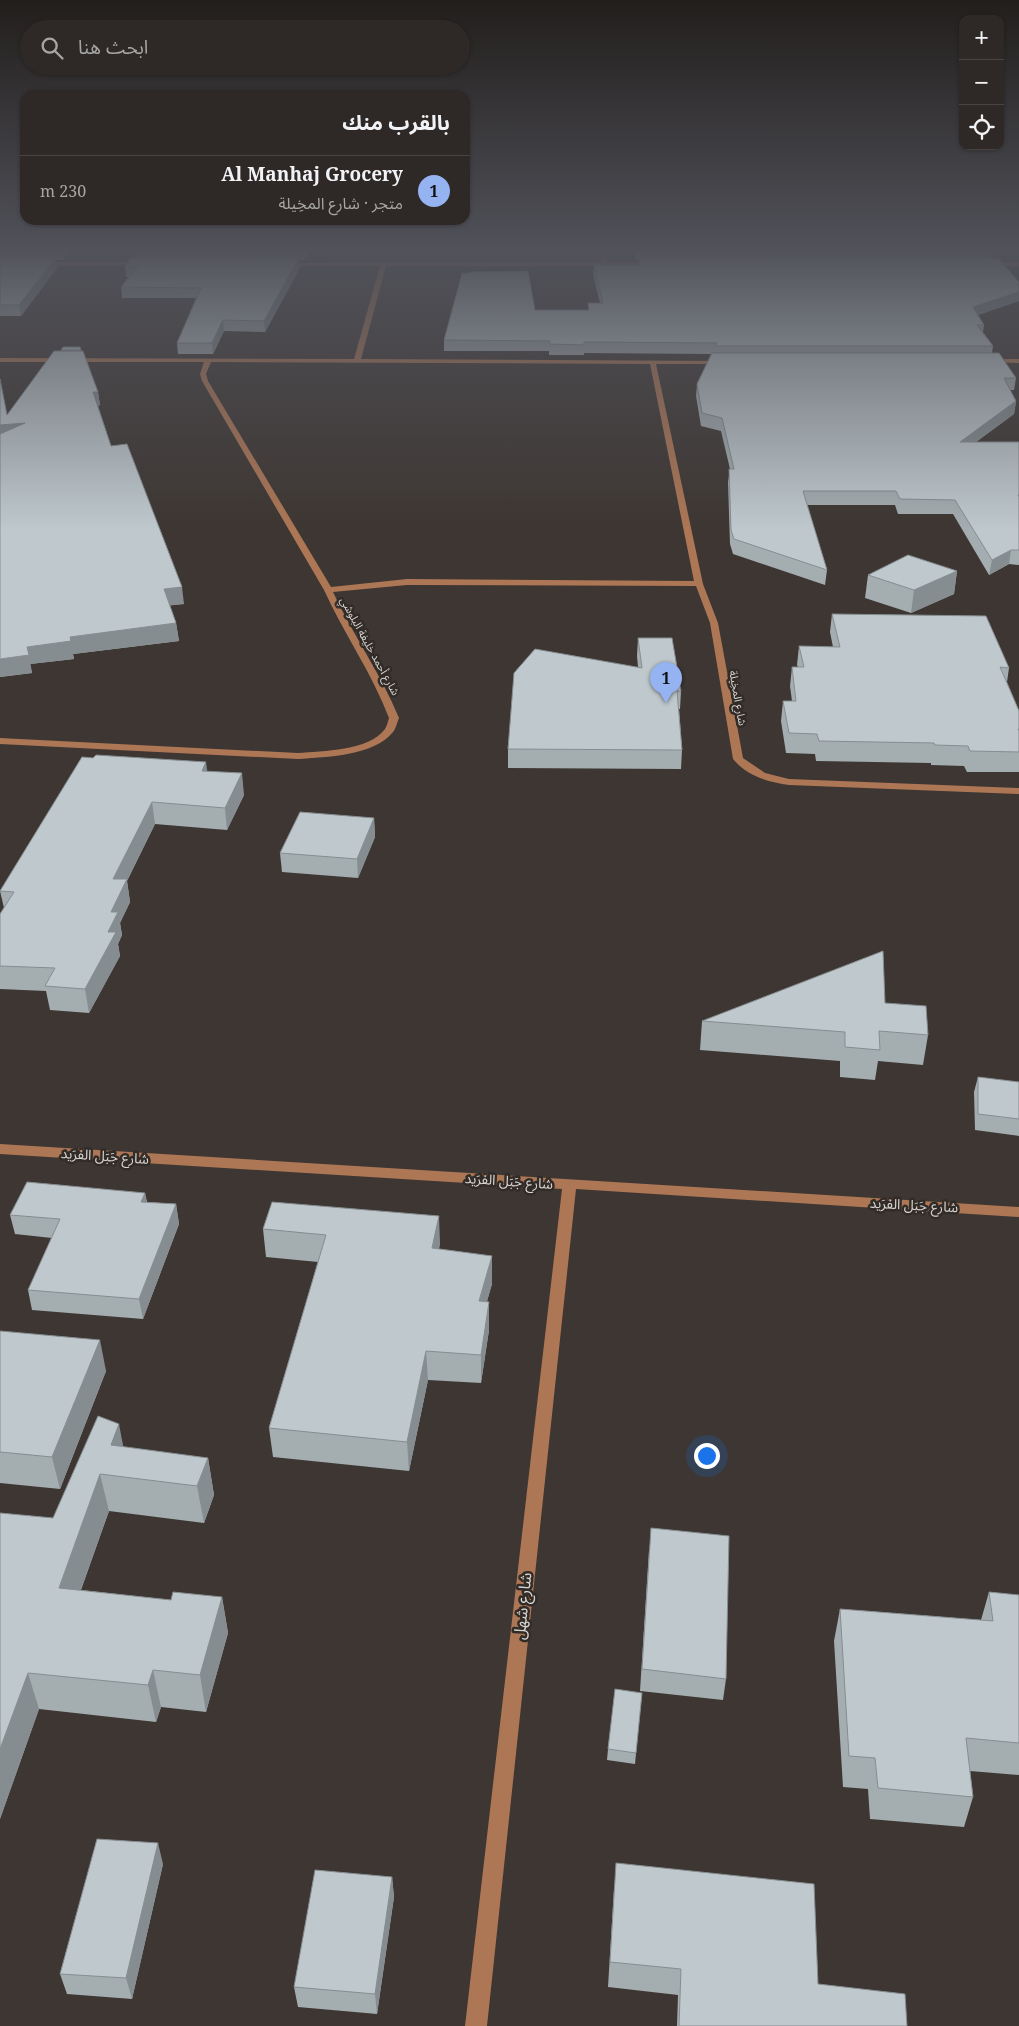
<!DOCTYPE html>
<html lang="ar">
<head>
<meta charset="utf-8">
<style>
  body { margin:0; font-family:"Noto Serif","Noto Sans Arabic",serif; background:#3a3432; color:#f1f3f6; direction:rtl }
  .controls { position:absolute; right:15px; top:15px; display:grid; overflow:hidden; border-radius:10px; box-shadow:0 1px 4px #0004 }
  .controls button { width:45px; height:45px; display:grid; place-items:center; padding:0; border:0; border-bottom:1px solid #494443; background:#2e2826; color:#f1f3f6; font:25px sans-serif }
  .you { position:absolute; left:706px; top:1455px; width:18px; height:18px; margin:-12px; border:4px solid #fff; border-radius:50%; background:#1a73e8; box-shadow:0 0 0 8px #1a73e833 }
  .badge { display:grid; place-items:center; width:32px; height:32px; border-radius:50%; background:#95b2f1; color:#111; font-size:16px; font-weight:700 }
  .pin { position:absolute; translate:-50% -41px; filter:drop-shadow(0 1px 2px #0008) }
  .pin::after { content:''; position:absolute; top:26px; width:18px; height:15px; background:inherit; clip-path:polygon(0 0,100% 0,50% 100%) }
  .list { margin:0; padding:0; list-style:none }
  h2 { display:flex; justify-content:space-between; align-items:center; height:65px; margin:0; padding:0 20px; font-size:21px }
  h2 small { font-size:16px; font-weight:400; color:#a7a6a7 }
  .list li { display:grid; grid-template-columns:32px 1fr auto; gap:15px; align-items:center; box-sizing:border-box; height:70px; padding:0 20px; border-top:1px solid #494443 }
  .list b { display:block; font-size:19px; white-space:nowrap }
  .list p { margin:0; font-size:16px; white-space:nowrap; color:#a7a6a7 }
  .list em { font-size:16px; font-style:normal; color:#a7a6a7 }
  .icon { flex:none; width:28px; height:28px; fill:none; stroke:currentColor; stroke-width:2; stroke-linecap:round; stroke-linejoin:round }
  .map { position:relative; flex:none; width:1019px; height:2026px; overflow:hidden; direction:ltr }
  .search { position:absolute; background:#2e2826; box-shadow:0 1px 4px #0004; left:20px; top:20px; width:450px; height:55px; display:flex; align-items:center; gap:12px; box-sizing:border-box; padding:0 18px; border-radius:28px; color:#a7a6a7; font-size:19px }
  .panel { position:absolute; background:#2e2826; box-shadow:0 1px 4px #0004; left:20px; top:90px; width:450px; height:135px; border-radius:15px; direction:rtl }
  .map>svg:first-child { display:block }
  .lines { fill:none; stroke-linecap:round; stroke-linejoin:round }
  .minor { fill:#ad7655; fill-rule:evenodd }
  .wall { fill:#a4adb0 }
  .shaded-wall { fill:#868d90 }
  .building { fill:#bfc9cd; stroke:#868d90 }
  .labels { text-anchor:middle; stroke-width:5; stroke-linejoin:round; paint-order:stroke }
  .far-street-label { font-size:11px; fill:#d8d4d1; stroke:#322c28 }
  .street-label { font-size:14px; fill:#d8d4d1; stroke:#322c28 }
  .near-street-label { font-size:16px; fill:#d8d4d1; stroke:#322c28 }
</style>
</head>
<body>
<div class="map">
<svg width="1019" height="2026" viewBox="0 0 1019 2026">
  <rect width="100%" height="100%" fill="#3d3632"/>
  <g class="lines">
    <g class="minor">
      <path d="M600,247H606L607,262H655L658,264L655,266H386L361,359L726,361V363L724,364H656L703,584L718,623L743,758L765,773L789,779L1019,788V794L789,785C768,782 747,776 733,759L710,623L696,586L407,585L333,592C353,635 381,674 399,718C397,722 396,729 393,732C374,756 326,757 298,759L0,744V738L298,753C322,751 369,751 385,729C387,726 388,721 389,718C372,673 344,634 324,590L202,381L200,374L204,362H0V358L354,359L380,266H282L280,263L602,262ZM211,362L650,364L694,581L407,579L331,587L208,381L206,374Z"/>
      <path d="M142,262L144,265L40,266L37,264L40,262Z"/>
      <path d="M987,262H1019V266L985,265Z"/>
      <path d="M989,359H1019V363L987,362L986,361Z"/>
      <path d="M0,1144L1019,1207V1217L576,1189L487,2026H465L562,1189L0,1154Z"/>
    </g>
  </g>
  <g class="wall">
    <path d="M0,247H72L63,260H56L57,268L21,316H0Z"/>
    <path d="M135,247H311L304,260H299L300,268L265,332L224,331L213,354H178L177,343L196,298H122L121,287L130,277H126L125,267L136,258Z"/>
    <path d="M632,247H989L991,250L990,258L1019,282V301L978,315L984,325L983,332L993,346L992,353L1016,378L1014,390H1010L1016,401L1014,414L976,442H1019V565L1009,564L989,575L953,514H898L895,505H807L827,570L825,585L733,554L730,544L728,482L730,469L721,431L701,426L696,396L697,384L711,354L584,353V355H549V351H444V340L535,310H588V303H600L593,275L594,265H639V260H636Z"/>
    <path d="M80,347L98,392L100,405L98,406L111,446L184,604L170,605L176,623L179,641L73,654L74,659L30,664L32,673L0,677V379L7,415L61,351V350Z"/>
    <path d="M957,571L954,594L911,613L865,598L868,575Z"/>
    <path d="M832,614L1009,668L1007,682L1019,711V772H967L964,766L931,765V763L816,761L815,754L786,753L781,721L783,701H792L790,686L792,667H798L797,665L799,646L833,647L830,632Z"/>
    <path d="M638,638L681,691L680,709H679L682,750L681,769L508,768V749L638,667L637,656Z"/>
    <path d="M82,757L207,771L244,795L227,830L155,824L127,881L130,902L120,923L122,935L118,944L120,956L89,1013L50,1010L46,991L0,989V914L4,908L0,891Z"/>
    <path d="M374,818L375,837L358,878L282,872L280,853Z"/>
    <path d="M885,1003L928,1035L923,1065L878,1061L875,1080L840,1077V1061L700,1050L702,1021Z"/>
    <path d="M978,1077L1019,1082V1136L975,1130L974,1092Z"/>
    <path d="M145,1193L147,1202L176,1204L179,1224L143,1319L32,1310L28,1290L52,1238L15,1234L10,1215Z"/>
    <path d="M263,1229L440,1243L439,1249L492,1256V1284L487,1301L489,1302V1330L481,1383L428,1380L409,1471L273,1457L269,1428L318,1262L266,1257Z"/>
    <path d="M0,1331L106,1371L60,1489L0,1483Z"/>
    <path d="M123,1447L208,1458L214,1495L204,1523L109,1511L81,1590L171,1600L222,1597L228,1633L206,1712L161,1707L156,1722L39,1709L0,1819V1513L53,1518Z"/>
    <path d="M649,1550L726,1679L723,1700L640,1691Z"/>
    <path d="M989,1592L1019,1595V1775L970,1771L973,1797L964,1827L870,1819L868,1789L843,1787L834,1641L840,1609L981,1620Z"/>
    <path d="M642,1693L635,1764L607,1760L608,1749Z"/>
    <path d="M163,1864L132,1999L67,1994L60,1974Z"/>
    <path d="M392,1877L394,1897L377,2014L298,2007L294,1987Z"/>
    <path d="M614,1889L818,1984L907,2026H677L678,1995L608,1987Z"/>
  </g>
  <g class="shaded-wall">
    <path d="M64,247H72L63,260L61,250Z"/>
    <path d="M303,247H311L304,260Z"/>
    <path d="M56,258L57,268L21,316L19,305Z"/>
    <path d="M299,258L300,268L265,332L264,321Z"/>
    <path d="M1019,292V301L972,317L973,307Z"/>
    <path d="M223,320L224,331L213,354L212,343Z"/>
    <path d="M93,392H98L100,405L95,406Z"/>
    <path d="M1016,401L1014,414L958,455L960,442Z"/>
    <path d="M25,423L0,440V425Z"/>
    <path d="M1011,550L1009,564L989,575L992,560Z"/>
    <path d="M957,571L954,594L911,613L914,590Z"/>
    <path d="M182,587L184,604L166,606L164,589Z"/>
    <path d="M176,623L179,641L73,654L74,659L30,664L27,647L70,637Z"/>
    <path d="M29,655L32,673L0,677V659Z"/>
    <path d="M206,762L209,784L202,771Z"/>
    <path d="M242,773L244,795L227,830L225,808Z"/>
    <path d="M152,802L155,824L127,881L130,902L120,923L122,935L118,944L120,956L89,1013L85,989L111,912L113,879Z"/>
    <path d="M374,818L375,837L358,878L357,859Z"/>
    <path d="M145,1193L148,1212L141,1202Z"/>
    <path d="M176,1204L179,1224L143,1319L139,1299Z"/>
    <path d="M439,1216L440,1243L433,1275L432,1248Z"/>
    <path d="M492,1256V1284L479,1329V1301Z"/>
    <path d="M489,1302V1330L481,1383V1355Z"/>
    <path d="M100,1340L106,1371L60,1489L52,1457Z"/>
    <path d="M426,1351L428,1380L409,1471L407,1442Z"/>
    <path d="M119,1424L126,1461L111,1445Z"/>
    <path d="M208,1458L214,1495L204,1523L197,1486Z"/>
    <path d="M100,1474L109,1511L68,1625L59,1588Z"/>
    <path d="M222,1597L228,1633L206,1712L200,1675Z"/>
    <path d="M153,1670L161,1707L156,1722L148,1685Z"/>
    <path d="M28,1673L39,1709L0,1819V1749Z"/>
    <path d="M158,1843L163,1864L132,1999L126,1978Z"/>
    <path d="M392,1877L394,1897L377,2014L375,1994Z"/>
  </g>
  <g class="building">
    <path d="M0,247H64L61,250L0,251Z"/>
    <path d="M636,247H989L991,250H637Z"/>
    <path d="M0,258H56L19,305H0Z"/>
    <path d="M130,258H299L264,321L223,320L212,343H177L201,288L121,287L138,266L125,267Z"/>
    <path d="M639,258H998L1019,282V292L973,307L984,325H977L993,346H715L717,343L584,342V345L549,344L550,341L444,340L462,273H470V272L528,271L535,310H589L588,303H603L594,265H641Z"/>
    <path d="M63,347H80L81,350H61Z"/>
    <path d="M54,351H83L98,392H93L111,446L127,444L182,587L164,589L176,623L70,637L71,641L27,647L29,655L0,659V434L25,423L0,425V379L7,415Z"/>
    <path d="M712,353H999L1016,378H1004L1016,401L960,442H1019V495H1018L1019,497V550H1011L992,560L955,500L900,499L896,491H803L827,570L734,539L731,530L729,469H734L722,418L702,413L697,384Z"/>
    <path d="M908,555L957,571L914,590L868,575Z"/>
    <path d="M832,614L986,616L1009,668L1000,667L1019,711V729H1018L1019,731V752L970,751L968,746L935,745L934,743L819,741L817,734L789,733L783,701H796L792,667H804L799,646L840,647Z"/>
    <path d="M638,638H672L681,691H677L682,750L508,749L514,673L535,649L642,668Z"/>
    <path d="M96,755L206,762L202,771L242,773L225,808L152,802L113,879H127L111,912H118L108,932H116L85,989L45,986L55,968L0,966V914L14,892L0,891L82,757L93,758Z"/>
    <path d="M300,812L374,818L357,859L280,853Z"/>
    <path d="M883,951L885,1003L926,1006L928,1035L879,1031L880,1050L845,1047V1032L702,1021Z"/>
    <path d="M978,1077L1019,1082V1119L978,1114Z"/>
    <path d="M27,1182L145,1193L141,1202L176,1204L139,1299L28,1290L60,1219L10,1215Z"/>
    <path d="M272,1202L439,1216L432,1248L492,1256L479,1301L489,1302L481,1355L426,1351L407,1442L269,1428L326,1235L263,1229Z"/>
    <path d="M0,1331L100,1340L52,1457L0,1452Z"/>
    <path d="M98,1416L119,1424L111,1445L208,1458L197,1486L100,1474L59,1588L171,1600L173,1592L222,1597L200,1675L153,1670L148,1685L28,1673L0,1749V1513L53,1518Z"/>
    <path d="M651,1528L729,1536L726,1679L642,1669Z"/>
    <path d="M989,1592L1019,1595V1743L966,1738L973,1797L878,1788L875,1758L849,1756L840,1609L993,1621Z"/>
    <path d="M615,1689L642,1693L636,1753L608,1749Z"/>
    <path d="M97,1839L158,1843L126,1978L60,1974Z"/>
    <path d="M616,1863L814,1884L818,1984L905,1994L907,2026H679L681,1969L610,1962Z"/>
    <path d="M315,1870L392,1877L375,1994L294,1987Z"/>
  </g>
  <linearGradient id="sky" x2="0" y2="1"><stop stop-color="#221e1c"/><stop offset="0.47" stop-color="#51525a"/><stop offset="1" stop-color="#51525a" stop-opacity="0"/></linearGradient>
  <rect width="1019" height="531" fill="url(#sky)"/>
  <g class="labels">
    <g class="far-street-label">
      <text transform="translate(370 646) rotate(61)" y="4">شارع أحمد خليفة البلوشي</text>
      <text transform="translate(738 698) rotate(80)" y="4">شارع المخِيلة</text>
    </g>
    <g class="street-label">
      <text transform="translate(105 1156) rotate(4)" y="5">شارع جَبَل الفرَيد</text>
      <text transform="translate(509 1181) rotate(4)" y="5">شارع جَبَل الفرَيد</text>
      <text transform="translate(914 1205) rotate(3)" y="5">شارع جَبَل الفرَيد</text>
    </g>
    <g class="near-street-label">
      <text transform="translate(522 1606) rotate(-84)" y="6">شارع شهل</text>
    </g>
  </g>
</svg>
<div class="controls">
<button>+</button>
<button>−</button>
<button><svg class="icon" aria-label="locate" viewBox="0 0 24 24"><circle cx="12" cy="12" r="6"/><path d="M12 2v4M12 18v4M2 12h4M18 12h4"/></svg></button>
</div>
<div class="you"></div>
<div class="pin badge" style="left:666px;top:703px">1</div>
<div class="search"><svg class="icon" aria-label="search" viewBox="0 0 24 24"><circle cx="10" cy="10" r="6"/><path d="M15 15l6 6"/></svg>ابحث هنا</div>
<section class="panel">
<h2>بالقرب منك<small></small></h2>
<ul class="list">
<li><span class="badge">1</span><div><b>Al Manhaj Grocery</b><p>متجر · شارع المخِيلة</p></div><em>230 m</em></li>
</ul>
</section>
</div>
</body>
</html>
